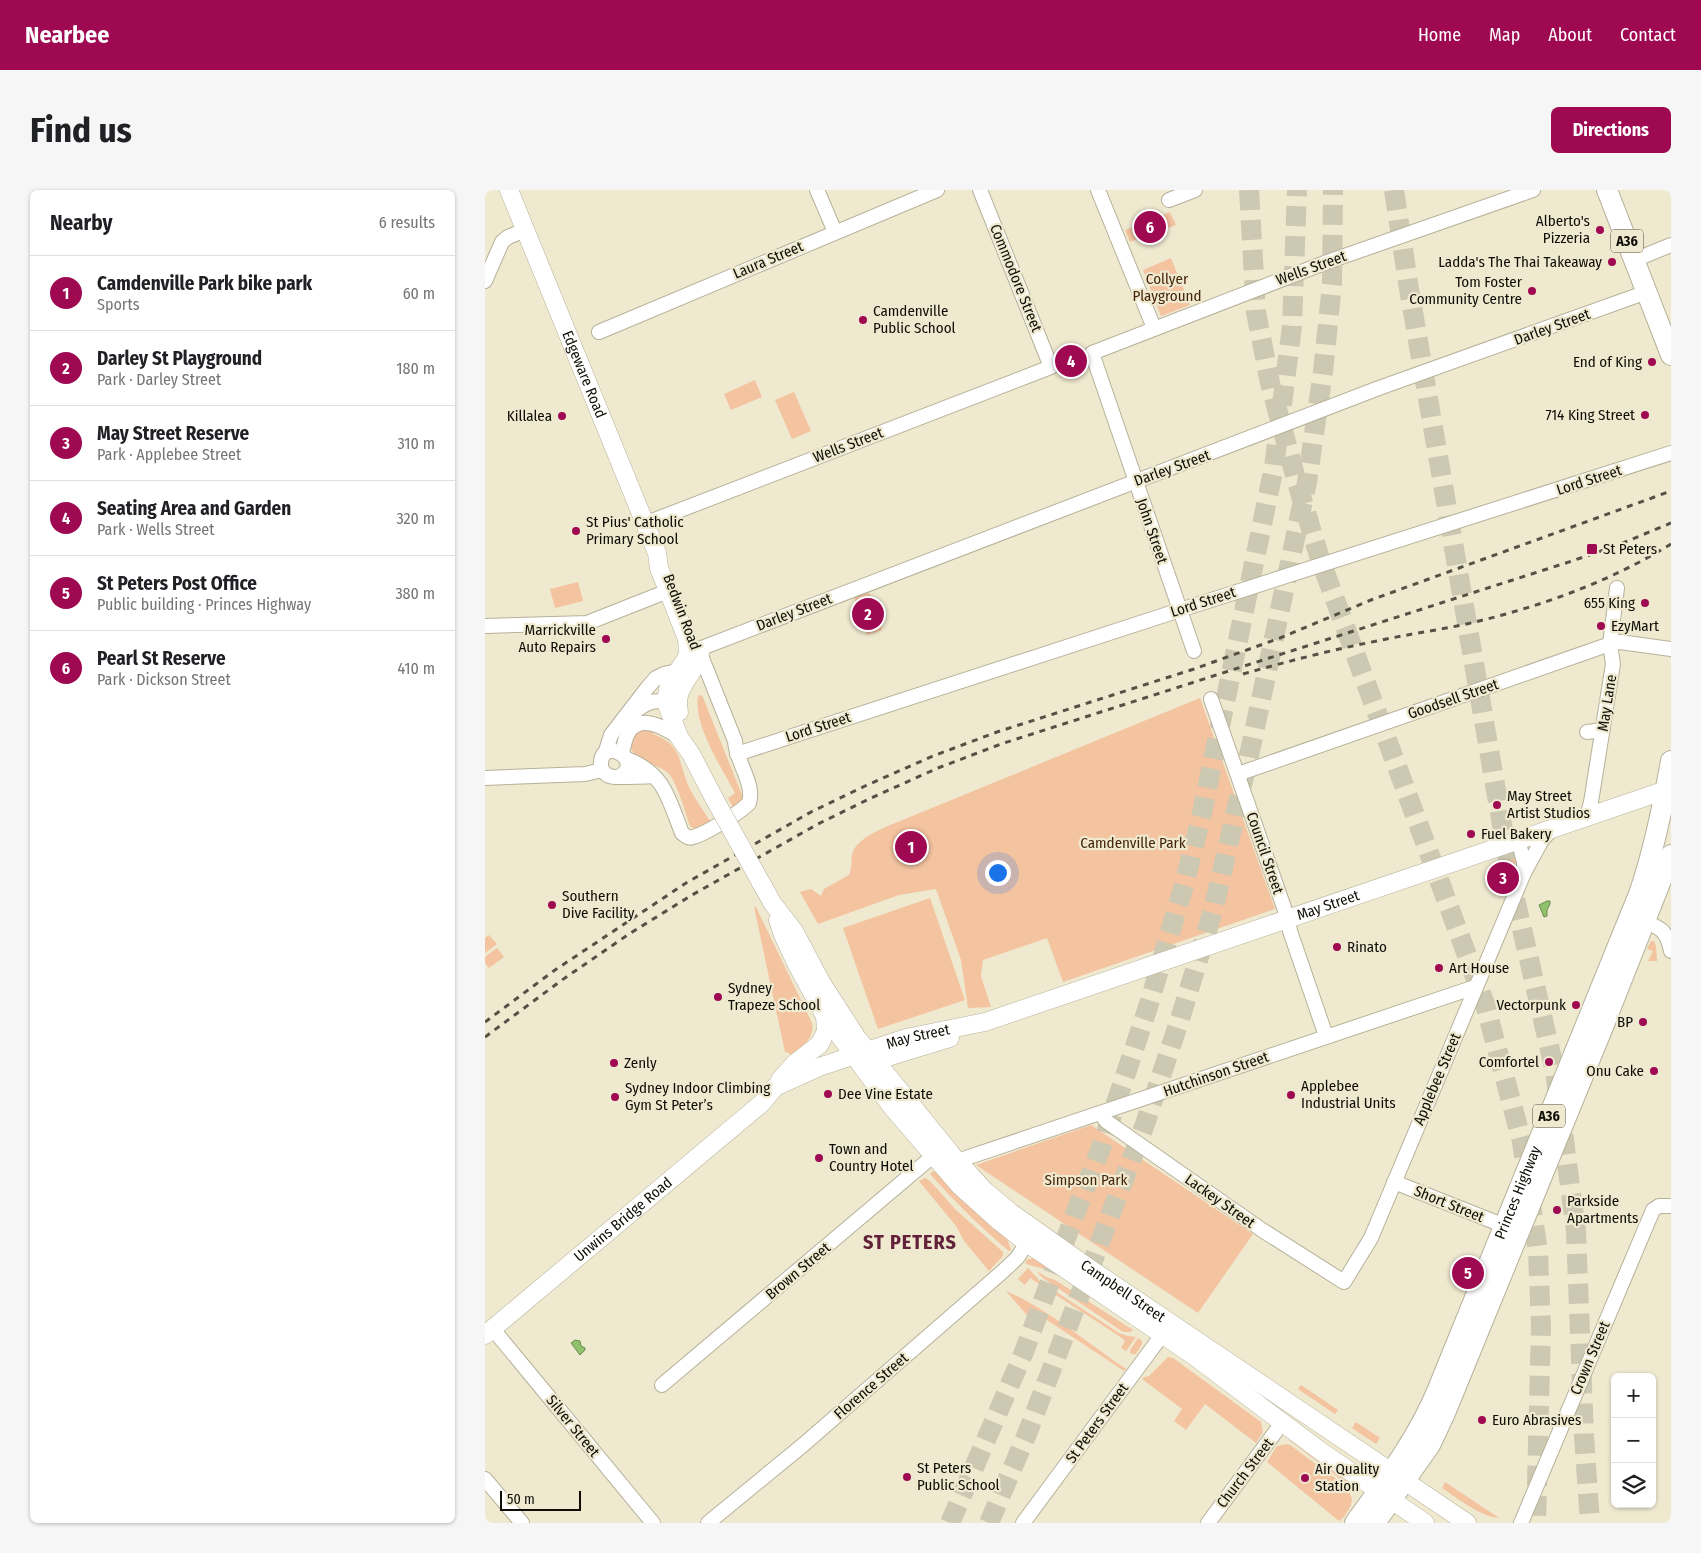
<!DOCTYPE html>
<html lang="en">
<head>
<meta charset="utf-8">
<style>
  body { margin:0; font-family:"Fira Sans Condensed",sans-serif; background:#f6f6f6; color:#202124 }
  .controls { position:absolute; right:15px; bottom:15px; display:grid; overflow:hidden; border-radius:8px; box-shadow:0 1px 4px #0004 }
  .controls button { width:45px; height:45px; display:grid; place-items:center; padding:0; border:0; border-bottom:1px solid #e0e0e0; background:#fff; color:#202124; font:25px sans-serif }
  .scale { position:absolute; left:15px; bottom:12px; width:81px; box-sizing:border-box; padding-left:5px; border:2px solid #0f0d06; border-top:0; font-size:14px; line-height:18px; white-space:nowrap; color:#0f0d06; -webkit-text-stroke:4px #efe9d0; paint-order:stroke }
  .you { position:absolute; left:512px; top:682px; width:18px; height:18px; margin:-12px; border:4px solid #fff; border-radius:50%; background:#1a73e8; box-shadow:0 0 0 8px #1a73e833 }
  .badge { display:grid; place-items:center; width:32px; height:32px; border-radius:50%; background:#9e0952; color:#fff; font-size:16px; font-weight:700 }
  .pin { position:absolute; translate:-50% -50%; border:2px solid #fff; box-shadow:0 1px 5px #0006 }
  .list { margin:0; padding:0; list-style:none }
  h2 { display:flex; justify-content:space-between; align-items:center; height:65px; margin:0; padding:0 20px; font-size:21px }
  h2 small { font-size:16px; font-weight:400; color:#757577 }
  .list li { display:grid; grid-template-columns:32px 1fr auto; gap:15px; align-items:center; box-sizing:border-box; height:75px; padding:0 20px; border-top:1px solid #e0e0e0 }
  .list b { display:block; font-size:19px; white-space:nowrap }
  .list p { margin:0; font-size:16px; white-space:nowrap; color:#757577 }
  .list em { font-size:16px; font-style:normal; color:#757577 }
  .icon { flex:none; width:28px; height:28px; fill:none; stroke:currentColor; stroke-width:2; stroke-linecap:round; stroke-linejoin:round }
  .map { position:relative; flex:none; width:1186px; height:1333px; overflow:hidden; border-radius:8px }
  header { display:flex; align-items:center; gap:30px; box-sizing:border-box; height:70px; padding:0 25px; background:#9e0952; color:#fff }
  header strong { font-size:24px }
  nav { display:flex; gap:28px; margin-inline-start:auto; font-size:18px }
  .intro { display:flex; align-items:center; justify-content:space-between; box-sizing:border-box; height:120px; padding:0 30px }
  h1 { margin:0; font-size:35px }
  .button { padding:12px 22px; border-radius:8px; background:#9e0952; color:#fff; font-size:18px; font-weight:700 }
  main { display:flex; gap:30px; padding:0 30px }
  aside { flex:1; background:#fff; border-radius:8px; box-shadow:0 1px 4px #0004 }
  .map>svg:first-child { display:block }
  .green { fill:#f4c3a0 }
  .water { fill:#90c26d; stroke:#698c4e }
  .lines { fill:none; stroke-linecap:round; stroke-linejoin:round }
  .highway-tunnel { stroke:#cdc8b2; stroke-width:20; stroke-dasharray:20 10; stroke-linecap:butt }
  .minor-casing { stroke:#b6b199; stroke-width:16 }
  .major-casing { stroke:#b6b199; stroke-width:19 }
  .highway-casing { stroke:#b6b199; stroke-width:22 }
  .minor { stroke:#fff; stroke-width:14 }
  .major { stroke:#fff; stroke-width:18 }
  .highway { stroke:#fff; stroke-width:20 }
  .rail { stroke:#555145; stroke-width:3; stroke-dasharray:6 6; stroke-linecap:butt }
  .major-bridge-casing { stroke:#b6b199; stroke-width:19; stroke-linecap:butt }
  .major-bridge { stroke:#fff; stroke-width:18 }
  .poi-dot { fill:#9e0952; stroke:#efe9d0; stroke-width:2 }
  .labels { text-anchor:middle; stroke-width:4.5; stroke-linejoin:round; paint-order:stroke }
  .shield { fill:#efe9d0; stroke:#524f43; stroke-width:1 }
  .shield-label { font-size:14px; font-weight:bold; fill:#0f0d06 }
  .poi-label { font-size:15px; fill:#0f0d06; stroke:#efe9d0; text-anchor:start }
  .street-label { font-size:15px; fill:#0f0d06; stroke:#efe9d0 }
  .park-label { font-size:15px; fill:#45250a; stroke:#efe9d0 }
  .district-label { font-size:20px; font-weight:bold; letter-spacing:1px; fill:#632039; stroke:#efe9d0 }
</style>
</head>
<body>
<header>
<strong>Nearbee</strong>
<nav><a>Home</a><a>Map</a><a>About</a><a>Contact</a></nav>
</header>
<div class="intro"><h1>Find us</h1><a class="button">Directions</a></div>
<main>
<aside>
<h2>Nearby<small>6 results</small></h2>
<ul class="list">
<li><span class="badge">1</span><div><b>Camdenville Park bike park</b><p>Sports</p></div><em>60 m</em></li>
<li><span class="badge">2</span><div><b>Darley St Playground</b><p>Park · Darley Street</p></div><em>180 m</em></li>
<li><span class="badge">3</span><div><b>May Street Reserve</b><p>Park · Applebee Street</p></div><em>310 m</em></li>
<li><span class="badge">4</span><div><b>Seating Area and Garden</b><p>Park · Wells Street</p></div><em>320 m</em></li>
<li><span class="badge">5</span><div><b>St Peters Post Office</b><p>Public building · Princes Highway</p></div><em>380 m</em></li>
<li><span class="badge">6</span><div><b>Pearl St Reserve</b><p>Park · Dickson Street</p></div><em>410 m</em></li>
</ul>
</aside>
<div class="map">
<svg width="1186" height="1333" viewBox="0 0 1186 1333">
  <rect width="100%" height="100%" fill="#efe9d0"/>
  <g class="green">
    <path d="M685,22L691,35L645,52L640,40Z"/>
    <path d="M686,68L705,115L676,126L658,80Z"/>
    <path d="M594,160L599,174L577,182L573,168Z"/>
    <path d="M270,190L277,207L246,220L239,204Z"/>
    <path d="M309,202L326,241L307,249L290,210Z"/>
    <path d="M93,392L98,411L70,418L65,399Z"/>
    <path d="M384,402L397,440L382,445L369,407Z"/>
    <path d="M217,505L257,605V612L249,619L243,608L250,603C237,578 208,535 213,506Z"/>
    <path d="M715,508L790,719L578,792L562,748L498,770L496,786L506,817L483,818L476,770L451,699L414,705L333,734L315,702L326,699L336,706L339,699L364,685C367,678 366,672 367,665C370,651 387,644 398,638Z"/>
    <path d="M169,539L168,544C197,555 193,570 203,595C209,608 218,620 226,632C218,636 212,642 205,636C200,622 193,595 184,584C175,573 142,573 146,550C149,539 160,540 169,539Z"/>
    <path d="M1029,668L1031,671L1019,702H1017L1008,675Z"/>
    <path d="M445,708L480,810L393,839L358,738Z"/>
    <path d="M269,717H271L327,833C330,849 317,857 307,866L302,862H300Z"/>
    <path d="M4,745L12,754L0,763V748Z"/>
    <path d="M1166,751H1169L1171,756L1172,771H1163L1168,761L1162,759Z"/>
    <path d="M12,758L19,767L4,778L0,773V767Z"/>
    <path d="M606,935L768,1044L713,1123L491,975Z"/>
    <path d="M448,981L453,983L521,1046L526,1060L524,1061C495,1037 470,1012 445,984Z"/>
    <path d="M440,988L445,991L471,1020L518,1062V1066L504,1081L479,1051L471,1036L434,991Z"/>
    <path d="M549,1068L565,1077L563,1080L541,1074V1070Z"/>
    <path d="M543,1078L555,1091L634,1143L643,1146L651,1147L641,1161L636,1158L640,1151L637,1148L545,1088L540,1095L533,1089Z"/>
    <path d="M554,1082L561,1087L570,1090L648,1140L645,1142H638L558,1088L553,1083Z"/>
    <path d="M521,1101C561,1118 604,1154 641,1179L639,1181L562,1130L553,1138Z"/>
    <path d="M653,1148L657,1151V1154L651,1164H646L645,1160Z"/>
    <path d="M683,1167L688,1168L776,1232L778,1242L771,1253L720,1214L701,1240L689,1231L697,1219L657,1189L659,1187L664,1186Z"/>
    <path d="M816,1195L853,1220L850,1224L813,1199Z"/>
    <path d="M871,1232L895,1248L891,1254L867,1238Z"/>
    <path d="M804,1248L856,1284L863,1292L862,1294L804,1250Z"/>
    <path d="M801,1254L805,1255L862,1297L867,1309L866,1315L859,1327L854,1331L782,1272L792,1256Z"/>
    <path d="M960,1292L1014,1328C996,1327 972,1308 957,1298Z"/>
  </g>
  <g class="water">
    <path d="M1062,711H1065V714L1062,720V726L1059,727L1054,715Z"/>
    <path d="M90,1150L95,1151L96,1156L100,1158V1160L95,1165L86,1153Z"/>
  </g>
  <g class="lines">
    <g class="highway-tunnel">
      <path d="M764,0L771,122L785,193L811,289L835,369L1000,814L1037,952L1053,1062L1056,1137L1051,1333"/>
      <path d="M909,0L924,99L1029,704L1070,882L1091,1041L1099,1246L1105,1333"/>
      <path d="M465,1333L539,1162L593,1016L616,958L664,814L699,695L717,623L789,277L807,136L812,0"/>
      <path d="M504,1333L542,1244L660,934L695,829L728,721L767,552L822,292L838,182L847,94L848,0"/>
    </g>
    <defs>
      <g id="minor">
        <path d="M332,0L350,42"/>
        <path d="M613,0L669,138"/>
        <path d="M684,10L710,0"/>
        <path d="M1149,70L1186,55"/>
        <path d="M0,91L17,52L23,47L40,40"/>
        <path d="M114,142L452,0"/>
        <path d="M159,334L566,177L495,0"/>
        <path d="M0,436L102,433L183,401"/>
        <path d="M214,459L894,198L1162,102"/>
        <path d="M709,461L607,163L842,72L1048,0"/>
        <path d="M726,509L803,729L805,741L841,846"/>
        <path d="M148,523C163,511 170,508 189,515"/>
        <path d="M1102,542L1118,540"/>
        <path d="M137,563C139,556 140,546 145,540C158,524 181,539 194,547"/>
        <path d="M120,564L126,545L163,497L171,488L179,484L192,481"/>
        <path d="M252,564L695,420L1186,263"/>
        <path d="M142,569C180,584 183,608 197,643C201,646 203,649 208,647C220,644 256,622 264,613C270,593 251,572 250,551L215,463"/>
        <path d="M753,584L1125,454L1135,452L1186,459"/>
        <path d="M133,587C162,572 117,545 116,573C115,581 122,587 130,587C143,587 156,587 169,586"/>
        <path d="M0,588L100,584L117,580"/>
        <path d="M1102,627L1106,612L1128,474L1125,454L1132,398"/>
        <path d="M1033,650L1039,672V683"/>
        <path d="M1152,729C1173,737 1181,737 1186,761"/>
        <path d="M616,924L621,931L777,1040L859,1092L886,1048L1039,683L1057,650L1067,639"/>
        <path d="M472,971L990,797"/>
        <path d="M909,992L1020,1036"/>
        <path d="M7,1138L168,1333"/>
        <path d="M177,1195L448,966"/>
        <path d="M0,1289L37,1333"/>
        <path d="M223,1333L318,1255L516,1083L532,1068L542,1053"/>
        <path d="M538,1333L683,1137"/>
        <path d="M723,1333L797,1233"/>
        <path d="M1036,1333L1168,1020L1174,1016H1186"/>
      </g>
      <g id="major">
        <path id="s1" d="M24,0L172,363L174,378L202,449L203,463L201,469L184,494L181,512L194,547L206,564L230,610"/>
        <path d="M194,522C188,495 211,486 215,462"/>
        <path id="s2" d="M275,691L288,714L309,741L336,792L372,848L467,965L500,1001L525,1022L607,1080L982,1333"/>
        <path d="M293,730L298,745L312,775L340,826L406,916L475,996L515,1032L542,1053L709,1166L834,1260L940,1333"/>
        <path d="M380,874L465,848"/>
        <path d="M295,890L309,874L335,854L341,841L340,826"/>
        <path id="s3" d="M0,1145L277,913L290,897L334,877L421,848L500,832L1181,600L1186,601"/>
      </g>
      <g id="highway">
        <path d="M1122,0L1186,165"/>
        <path id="s4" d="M870,1333C901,1290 933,1248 953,1199L1154,704C1169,661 1178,616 1186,571"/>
        <path d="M890,1333L945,1255L960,1223L1120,832L1186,665"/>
      </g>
    </defs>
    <use href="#minor" class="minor-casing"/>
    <use href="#major" class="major-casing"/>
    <use href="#highway" class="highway-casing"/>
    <use href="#minor" class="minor"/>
    <use href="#major" class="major"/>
    <use href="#highway" class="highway"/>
    <g class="rail">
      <path d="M758,484C804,471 850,459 897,450C929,443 962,439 994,431C1060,415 1128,390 1186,354"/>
      <path d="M0,832L70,780L201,693L326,622L380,596L448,566L512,542L709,479L795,448L886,410L1186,301"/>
      <path d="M0,847L77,790L144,744L207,705L333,634L386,608L453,578L516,554L1087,371L1133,355L1186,333"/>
    </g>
    <defs>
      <path id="major-bridge" d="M230,610L275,691"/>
    </defs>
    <use href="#major-bridge" class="major-bridge-casing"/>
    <use href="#major-bridge" class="major-bridge"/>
  </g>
  <g class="poi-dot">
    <circle cx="1115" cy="40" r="5"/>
    <circle cx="1127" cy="72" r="5"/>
    <circle cx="1047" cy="101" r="5"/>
    <circle cx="378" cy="130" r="5"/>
    <circle cx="1167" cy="172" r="5"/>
    <circle cx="1160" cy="225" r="5"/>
    <circle cx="77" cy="226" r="5"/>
    <circle cx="91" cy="341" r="5"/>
    <rect x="1101" y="353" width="12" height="12" rx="2.5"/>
    <circle cx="1160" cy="413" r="5"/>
    <circle cx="1116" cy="436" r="5"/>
    <circle cx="121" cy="449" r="5"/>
    <circle cx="1012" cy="615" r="5"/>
    <circle cx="986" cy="644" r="5"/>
    <circle cx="67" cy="715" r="5"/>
    <circle cx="852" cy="757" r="5"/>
    <circle cx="954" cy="778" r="5"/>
    <circle cx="233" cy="807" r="5"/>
    <circle cx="1091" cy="815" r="5"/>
    <circle cx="1158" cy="832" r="5"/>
    <circle cx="1064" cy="872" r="5"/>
    <circle cx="129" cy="873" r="5"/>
    <circle cx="1169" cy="881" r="5"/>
    <circle cx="343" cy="904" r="5"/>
    <circle cx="806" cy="905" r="5"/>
    <circle cx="130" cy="907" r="5"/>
    <circle cx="334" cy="968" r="5"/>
    <circle cx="1072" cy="1020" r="5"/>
    <circle cx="997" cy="1230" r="5"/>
    <circle cx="422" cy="1287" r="5"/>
    <circle cx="820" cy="1288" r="5"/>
  </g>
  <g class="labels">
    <g class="shield">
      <rect x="1126" y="39.5" width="32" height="23" rx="4"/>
      <rect x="1048" y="914.5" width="32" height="23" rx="4"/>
    </g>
    <g class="shield-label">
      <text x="1142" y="56">A36</text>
      <text x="1064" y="931">A36</text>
    </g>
    <g class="poi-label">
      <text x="1105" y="36" text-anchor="end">Alberto's<tspan x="1105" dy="17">Pizzeria</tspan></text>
      <text x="1117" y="77" text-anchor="end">Ladda's The Thai Takeaway</text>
      <text x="1037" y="97" text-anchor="end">Tom Foster<tspan x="1037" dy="17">Community Centre</tspan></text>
      <text x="388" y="126">Camdenville<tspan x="388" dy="17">Public School</tspan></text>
      <text x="1157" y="177" text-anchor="end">End of King</text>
      <text x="1150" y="230" text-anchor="end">714 King Street</text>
      <text x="67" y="231" text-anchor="end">Killalea</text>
      <text x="101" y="337">St Pius' Catholic<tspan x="101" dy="17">Primary School</tspan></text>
      <text x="1118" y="364">St Peters</text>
      <text x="1150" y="418" text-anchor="end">655 King</text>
      <text x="1126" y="441">EzyMart</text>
      <text x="111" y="445" text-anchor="end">Marrickville<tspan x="111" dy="17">Auto Repairs</tspan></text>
      <text x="1022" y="611">May Street<tspan x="1022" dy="17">Artist Studios</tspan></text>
      <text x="996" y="649">Fuel Bakery</text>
      <text x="77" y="711">Southern<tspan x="77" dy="17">Dive Facility</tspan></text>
      <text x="862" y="762">Rinato</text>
      <text x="964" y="783">Art House</text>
      <text x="243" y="803">Sydney<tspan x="243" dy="17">Trapeze School</tspan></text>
      <text x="1081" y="820" text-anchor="end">Vectorpunk</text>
      <text x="1148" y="837" text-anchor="end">BP</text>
      <text x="1054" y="877" text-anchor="end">Comfortel</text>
      <text x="139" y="878">Zenly</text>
      <text x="1159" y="886" text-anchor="end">Onu Cake</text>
      <text x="816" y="901">Applebee<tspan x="816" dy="17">Industrial Units</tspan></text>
      <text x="140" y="903">Sydney Indoor Climbing<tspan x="140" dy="17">Gym St Peter’s</tspan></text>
      <text x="353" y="909">Dee Vine Estate</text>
      <text x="344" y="964">Town and<tspan x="344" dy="17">Country Hotel</tspan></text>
      <text x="1082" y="1016">Parkside<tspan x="1082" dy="17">Apartments</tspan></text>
      <text x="1007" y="1235">Euro Abrasives</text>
      <text x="432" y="1283">St Peters<tspan x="432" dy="17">Public School</tspan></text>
      <text x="830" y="1284">Air Quality<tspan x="830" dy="17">Station</tspan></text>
    </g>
    <g class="street-label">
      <text transform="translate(283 70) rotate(-23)" y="5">Laura Street</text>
      <text transform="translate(826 78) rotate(-20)" y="5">Wells Street</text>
      <text transform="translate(531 88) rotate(68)" y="5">Commodore Street</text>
      <text transform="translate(1067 137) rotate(-20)" y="5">Darley Street</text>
      <text dy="5" stroke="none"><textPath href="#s1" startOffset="199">Edgeware Road</textPath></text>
      <text transform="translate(363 255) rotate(-21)" y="5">Wells Street</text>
      <text transform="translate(687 278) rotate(-20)" y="5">Darley Street</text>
      <text transform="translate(1104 290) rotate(-18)" y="5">Lord Street</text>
      <text transform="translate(667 341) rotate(71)" y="5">John Street</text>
      <text transform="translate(718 412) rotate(-18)" y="5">Lord Street</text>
      <text transform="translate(197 422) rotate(69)" y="5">Bedwin Road</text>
      <text transform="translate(309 422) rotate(-21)" y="5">Darley Street</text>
      <text transform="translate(968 509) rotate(-19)" y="5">Goodsell Street</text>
      <text transform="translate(1122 513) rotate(-81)" y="5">May Lane</text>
      <text transform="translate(333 537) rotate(-18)" y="5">Lord Street</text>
      <text transform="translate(780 663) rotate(71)" y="5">Council Street</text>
      <text dy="5" stroke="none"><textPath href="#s3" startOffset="965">May Street</textPath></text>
      <text dy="5" stroke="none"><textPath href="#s3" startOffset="534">May Street</textPath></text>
      <text transform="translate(731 884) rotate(-19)" y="5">Hutchinson Street</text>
      <text transform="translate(952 889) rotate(-67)" y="5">Applebee Street</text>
      <text dy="5" stroke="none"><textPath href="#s4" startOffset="370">Princes Highway</textPath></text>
      <text transform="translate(735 1011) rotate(35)" y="5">Lackey Street</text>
      <text transform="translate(964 1014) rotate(22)" y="5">Short Street</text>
      <text dy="5" stroke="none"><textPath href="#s3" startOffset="180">Unwins Bridge Road</textPath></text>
      <text transform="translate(313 1081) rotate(-40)" y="5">Brown Street</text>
      <text dy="5" stroke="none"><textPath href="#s2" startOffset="555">Campbell Street</textPath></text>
      <text transform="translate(1105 1168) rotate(-67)" y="5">Crown Street</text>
      <text transform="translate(386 1196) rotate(-41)" y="5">Florence Street</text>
      <text transform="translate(612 1233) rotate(-54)" y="5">St Peters Street</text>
      <text transform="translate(88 1236) rotate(51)" y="5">Silver Street</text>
      <text transform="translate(760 1283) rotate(-53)" y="5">Church Street</text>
    </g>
    <g class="park-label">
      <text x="682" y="94">Collyer<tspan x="682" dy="17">Playground</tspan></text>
      <text x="648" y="658">Camdenville Park</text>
      <text x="601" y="995">Simpson Park</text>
    </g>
    <g class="district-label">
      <text x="425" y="1059">ST PETERS</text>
    </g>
  </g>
</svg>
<div class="controls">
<button>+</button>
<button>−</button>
<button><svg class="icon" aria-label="layers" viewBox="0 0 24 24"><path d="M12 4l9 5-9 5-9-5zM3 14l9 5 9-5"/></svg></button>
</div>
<div class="scale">50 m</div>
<div class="you"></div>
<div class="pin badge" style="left:426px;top:657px">1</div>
<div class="pin badge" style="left:383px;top:424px">2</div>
<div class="pin badge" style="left:1018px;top:688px">3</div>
<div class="pin badge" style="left:586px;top:171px">4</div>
<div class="pin badge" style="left:983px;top:1083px">5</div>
<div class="pin badge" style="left:665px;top:37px">6</div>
</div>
</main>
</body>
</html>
